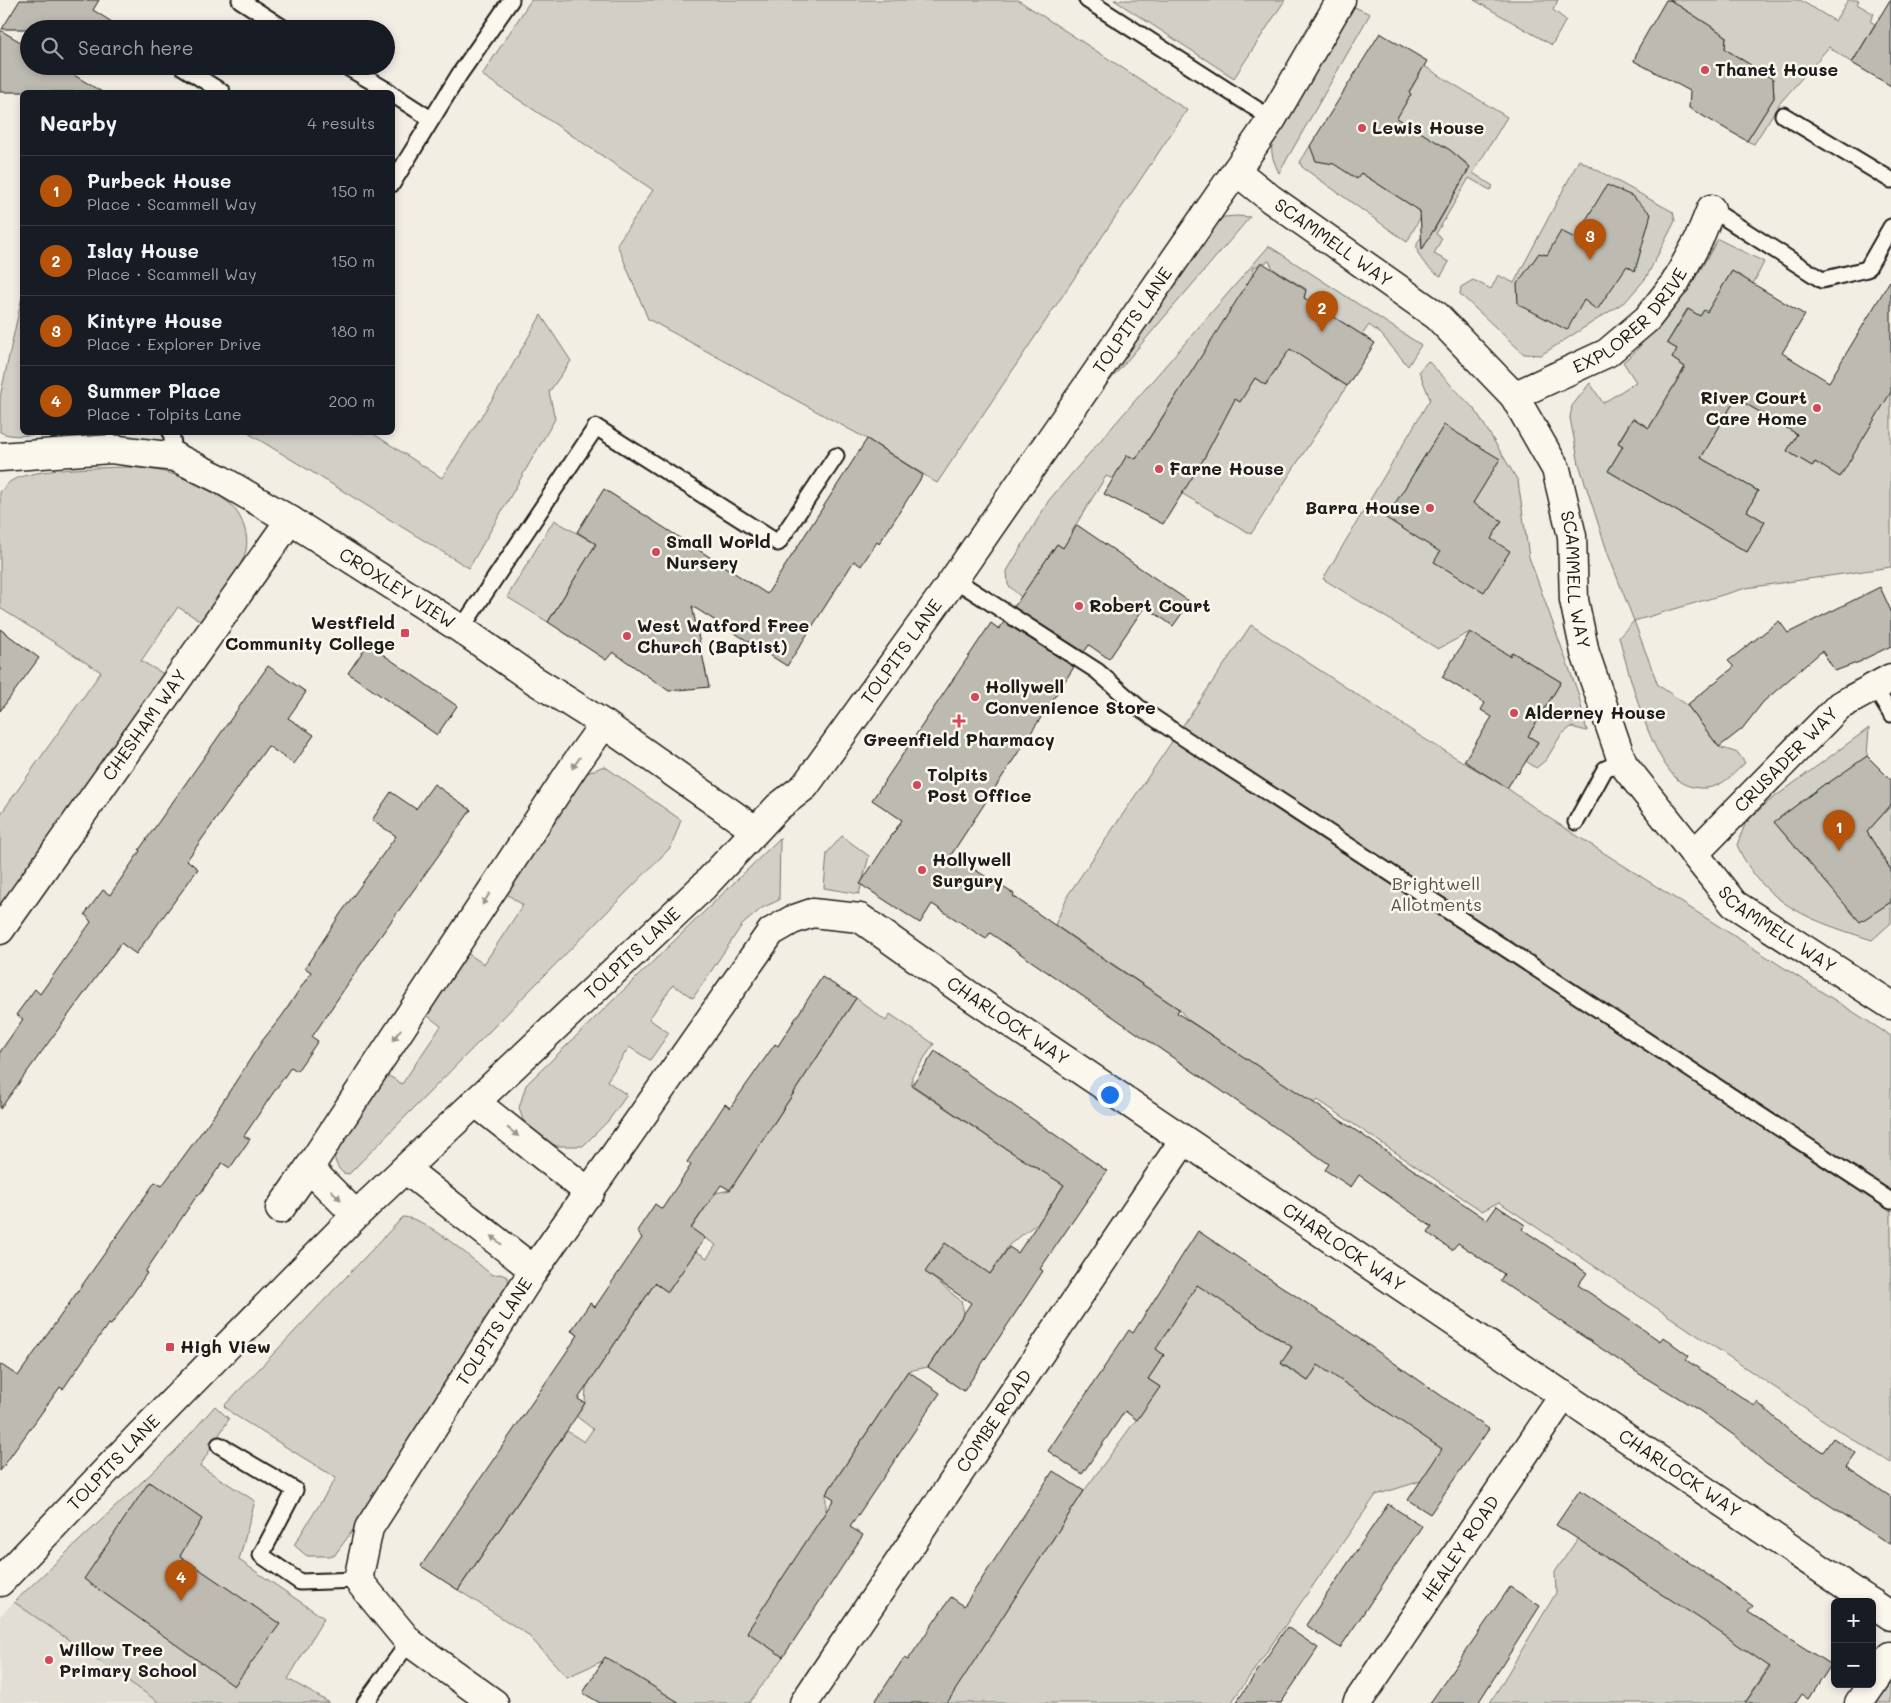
<!DOCTYPE html>
<html lang="en">
<head>
<meta charset="utf-8">
<style>
  body { margin:0; font-family:Mali,sans-serif; background:#242831; color:#f1f3f6 }
  .controls { position:absolute; right:15px; bottom:15px; display:grid; overflow:hidden; border-radius:8px; box-shadow:0 2px 8px #0003 }
  .controls button { width:45px; height:45px; display:grid; place-items:center; padding:0; border:0; border-bottom:1px solid #363941; background:#171b24; color:#f1f3f6; font:25px sans-serif }
  .you { position:absolute; left:1109px; top:1094px; width:18px; height:18px; margin:-12px; border:4px solid #fff; border-radius:50%; background:#1a73e8; box-shadow:0 0 0 8px #1a73e833 }
  .badge { display:grid; place-items:center; width:32px; height:32px; border-radius:50%; background:#b45309; color:#fff; font-size:16px; font-weight:700 }
  .pin { position:absolute; translate:-50% -41px; filter:drop-shadow(0 1px 2px #0008) }
  .pin::after { content:''; position:absolute; top:26px; width:18px; height:15px; background:inherit; clip-path:polygon(0 0,100% 0,50% 100%) }
  .list { margin:0; padding:0; list-style:none }
  h2 { display:flex; justify-content:space-between; align-items:center; height:65px; margin:0; padding:0 20px; font-size:21px }
  h2 small { font-size:16px; font-weight:400; color:#9ea1a6 }
  .list li { display:grid; grid-template-columns:32px 1fr auto; gap:15px; align-items:center; box-sizing:border-box; height:70px; padding:0 20px; border-top:1px solid #363941 }
  .list b { display:block; font-size:19px; white-space:nowrap }
  .list p { margin:0; font-size:16px; white-space:nowrap; color:#9ea1a6 }
  .list em { font-size:16px; font-style:normal; color:#9ea1a6 }
  .icon { flex:none; width:28px; height:28px; fill:none; stroke:currentColor; stroke-width:2; stroke-linecap:round; stroke-linejoin:round }
  .map { position:relative; flex:none; width:1891px; height:1703px; overflow:hidden }
  .search { position:absolute; background:#171b24; box-shadow:0 2px 8px #0003; left:20px; top:20px; width:375px; height:55px; display:flex; align-items:center; gap:12px; box-sizing:border-box; padding:0 18px; border-radius:28px; color:#9ea1a6; font-size:19px }
  .panel { position:absolute; background:#171b24; box-shadow:0 2px 8px #0003; left:20px; top:90px; width:375px; height:345px; border-radius:8px }
  .map>svg:first-child { display:block }
  .built { fill:#e2ded5 }
  .green { fill:#d2cfc6; stroke:#777671 }
  .building { fill:#bdbab1; stroke:#1c1c1c }
  .lines { fill:none; stroke-linecap:round; stroke-linejoin:round }
  .service-casing { stroke:#1c1c1c; stroke-width:19 }
  .minor-casing { stroke:#1c1c1c; stroke-width:31 }
  .primary-casing { stroke:#1c1c1c; stroke-width:31 }
  .service { stroke:#fbf7ec; stroke-width:15 }
  .minor { stroke:#fbf7ec; stroke-width:28 }
  .primary { stroke:#fbf7ec; stroke-width:28 }
  .oneway { fill:#97948e }
  .poi-dot { fill:#d1495b; stroke:#fbf7ec; stroke-width:2 }
  .labels { text-anchor:middle; stroke-width:5; stroke-linejoin:round; paint-order:stroke }
  .poi-label { font-size:18px; font-weight:bold; fill:#1c1c1c; stroke:#fbf7ec; text-anchor:start }
  .street-label { font-size:18px; fill:#1c1c1c; stroke:#fbf7ec }
  .park-label { font-size:18px; fill:#53524f; stroke:#fbf7ec }
</style>
</head>
<body>
<div class="map">
<svg width="1891" height="1703" viewBox="0 0 1891 1703">
  <rect width="100%" height="100%" fill="#f2eee4"/>
  <filter id="ink" filterUnits="userSpaceOnUse"><feTurbulence type="fractalNoise" baseFrequency=".02" numOctaves="2"/><feDisplacementMap in="SourceGraphic" scale="10" xChannelSelector="R" yChannelSelector="G"/><feConvolveMatrix kernelMatrix="1 2 1 2 8 2 1 2 1" color-interpolation-filters="sRGB"/></filter>
  <g filter="url(#ink)">
    <path class="built" d="M14,1602L160,1703H0V1616Z"/>
    <g class="green">
      <path d="M531,0H1018L1187,110L937,483L867,439L648,319L617,244L653,190L482,75Z"/>
      <path d="M1114,0H1285L1234,78Z"/>
      <path d="M1474,0H1558L1553,10L1566,20L1552,45Z"/>
      <path d="M1670,0H1800L1835,21L1848,0H1859L1857,4L1874,14L1870,21L1875,24L1852,63L1829,47L1780,103L1754,144L1747,141L1774,98L1773,79L1725,49L1726,36Z"/>
      <path d="M1348,4L1370,14L1279,173C1270,154 1270,149 1275,129Z"/>
      <path d="M1424,66L1507,117L1473,173L1493,186L1490,190L1469,178L1436,234L1442,238L1434,254L1449,262L1441,276C1428,270 1406,248 1423,236C1427,233 1429,231 1434,231L1467,172L1466,163L1450,150L1391,122L1404,101H1407L1411,94L1409,92Z"/>
      <path d="M1310,146L1357,179L1361,173L1420,211V218L1407,242L1302,167L1300,162Z"/>
      <path d="M1579,160L1673,212L1675,221L1646,278L1626,301L1541,355L1524,354L1460,294L1461,287L1473,280L1491,289L1498,275L1514,283Z"/>
      <path d="M1237,216L1250,217L1096,397L1209,229L1224,217Z"/>
      <path d="M1718,239L1764,262L1753,284L1732,271L1707,312L1704,310L1700,316L1687,309L1667,343L1677,349L1672,358L1685,367L1649,428L1633,418L1618,442L1623,446L1608,471L1747,552L1765,522L1747,511L1758,491L1701,458L1736,398L1797,434L1787,451L1812,466L1891,392V567L1746,588L1634,621L1658,685L1687,705L1719,747L1738,753L1745,763C1736,771 1727,782 1715,786C1705,790 1691,788 1682,783C1651,763 1629,673 1619,637L1634,621L1608,554L1579,464L1570,418L1572,406L1590,383L1603,403L1636,382L1623,362L1635,352L1699,272Z"/>
      <path d="M1269,246L1421,345L1408,366L1381,334L1369,325L1362,335L1304,298L1306,289L1273,269L1269,261L1254,267L1228,401L1255,378L1266,385L1276,369L1264,362L1285,330L1292,350L1347,386L1251,534L1181,493L1179,404L1173,400L1136,459L1113,479L1106,476L1072,531L1172,591L1158,614L1057,544L1021,597L1008,585L1007,571L1049,500Z"/>
      <path d="M22,297V432L49,433C34,434 13,439 0,432V397Z"/>
      <path d="M541,315L571,361L549,392L555,419L469,568L248,433H372L442,478L500,387Z"/>
      <path d="M1428,361L1476,411L1518,481L1529,557L1578,693L1587,731L1571,727L1561,735L1546,760L1536,768L1526,761L1538,742L1528,736L1561,682L1512,652L1501,670L1492,645L1470,632L1438,649L1323,579L1430,399L1419,371Z"/>
      <path d="M126,467C143,468 161,470 178,476C190,480 227,498 234,508C243,519 249,536 246,550C241,571 214,604 202,622L178,607L141,661L164,674L0,907V815L101,672L0,608V492C3,489 7,484 11,481C33,468 98,468 126,467Z"/>
      <path d="M554,520L596,544L548,622L507,597Z"/>
      <path d="M1251,625L1423,738L1507,788L1546,816L1891,1036V1463L1838,1430L1499,1202L1482,1211L1318,1100L1312,1103L1187,1019L1179,1009L1055,925L1068,895Z"/>
      <path d="M1869,728L1867,756L1836,799L1826,783L1777,820L1781,830L1860,921L1891,902V923L1872,940C1813,921 1764,906 1737,845L1746,822L1768,802Z"/>
      <path d="M604,766L681,820L671,847L349,1174L343,1173C336,1166 334,1160 334,1150L381,1071L402,1084L441,1026L421,1011L462,950L484,964L523,905L502,891L578,777Z"/>
      <path d="M1891,805V870L1867,832Z"/>
      <path d="M842,836L869,856L859,894L824,888L827,853Z"/>
      <path d="M780,838L779,900L762,908L742,925L693,998L673,985L649,1019L669,1033L650,1060L629,1047L607,1081L627,1095L608,1121L583,1146H557L538,1138L523,1120L519,1108L526,1085Z"/>
      <path d="M856,998L886,1021L890,1014L934,1044L912,1076V1086L1006,1149L1068,1178L1040,1221L1009,1245L990,1274L926,1272L961,1301L964,1313L928,1367L908,1371L826,1494V1512L783,1657L749,1703H679L607,1659L567,1677L527,1634L458,1590L567,1431L584,1442L593,1429L576,1416L585,1403L586,1387L655,1283L668,1292L694,1250L707,1258L716,1245L691,1229L715,1193L730,1190Z"/>
      <path d="M403,1217C426,1217 473,1260 492,1275L500,1274L508,1277L510,1297L358,1523L334,1556H307L294,1545L336,1478L233,1414L224,1406Z"/>
      <path d="M1208,1268L1224,1302L1282,1341L1294,1343L1281,1364L1308,1381L1319,1363L1348,1383L1356,1391L1414,1429L1452,1435L1421,1481L1376,1495L1231,1703H946L1084,1491L1160,1387L1148,1379L1164,1355L1146,1342L1179,1314Z"/>
      <path d="M215,1406L229,1419L200,1466L255,1501L239,1560L324,1618L288,1679L330,1703H160L14,1602L176,1450Z"/>
      <path d="M1587,1525L1607,1559L1669,1598L1752,1615L1778,1631L1766,1651L1775,1657L1745,1703H1490L1556,1593L1555,1572Z"/>
      <path d="M1891,1675V1703H1870Z"/>
    </g>
    <g class="building">
      <path d="M20,0H99L93,10L123,29H2Z"/>
      <path d="M1666,0H1670L1726,36L1725,49L1773,79L1774,98L1747,141L1689,108L1690,91L1634,61L1639,47Z"/>
      <path d="M1890,0H1891V86L1852,63Z"/>
      <path d="M0,30L29,47V66H59L102,92H0Z"/>
      <path d="M1380,33L1427,61L1409,92L1411,94L1397,118L1450,150L1470,167L1422,250L1420,211L1361,173L1357,179L1334,164L1316,161L1310,146Z"/>
      <path d="M1607,185L1632,196L1651,214L1635,271L1627,266L1597,310L1584,300L1567,330L1518,304L1517,284L1539,253L1547,255L1561,231L1575,238Z"/>
      <path d="M1261,262L1306,290L1304,298L1375,343L1347,386L1290,349L1265,385L1255,378L1240,402L1235,399L1202,462L1163,524L1104,494L1127,455L1136,459Z"/>
      <path d="M1732,271L1805,315L1782,353L1829,382L1891,279V392L1840,477L1815,462L1812,466L1787,451L1797,434L1736,398L1701,458L1758,491L1747,511L1765,522L1747,552L1608,471L1623,446L1618,443L1633,418L1649,428L1685,367L1672,358L1677,349L1667,343L1688,309L1700,316L1704,310L1707,312Z"/>
      <path d="M1444,425L1500,459L1473,503L1502,521L1491,539L1510,551L1484,592L1434,562L1440,552L1386,518Z"/>
      <path d="M867,439L923,475L879,544L877,542L861,566L854,561L787,666L692,606L709,687L669,691L613,652L606,660L548,622L596,544L577,532L604,489L767,594Z"/>
      <path d="M1077,525L1190,602L1173,626L1145,606L1109,659L1089,645L1084,652L1014,607L1057,544L1063,548Z"/>
      <path d="M1880,587L1891,611V646L1862,660V661L1835,671L1822,651L1763,702L1742,729L1719,747L1687,705L1734,667L1728,661L1779,621L1788,633Z"/>
      <path d="M1004,622L1074,667L951,855L1014,894L1013,896L1086,947L1179,1009L1177,1013L1358,1132L1487,1220L1497,1206L1525,1225L1522,1229L1587,1273L1578,1285L1660,1341L1663,1337L1689,1356L1686,1360L1755,1406L1757,1402L1792,1433L1823,1452L1833,1438L1856,1453L1846,1467L1891,1497V1545L1766,1464L1735,1436L1700,1411L1641,1375L1500,1281L1504,1274L1458,1243L1452,1250L1428,1233L1432,1227L1359,1175L1351,1187L1325,1170L1329,1164L990,933L986,939L932,904L920,923L860,884L902,820L872,800L991,623L999,629Z"/>
      <path d="M0,629L39,658L0,711Z"/>
      <path d="M1470,632L1510,656L1512,652L1561,682L1528,736L1538,742L1518,774L1517,773L1507,788L1464,761L1492,717L1481,710L1485,703L1442,677Z"/>
      <path d="M368,644L457,706L437,735L348,673Z"/>
      <path d="M268,666L306,692L288,718L314,735L294,764L268,746L187,860L198,869L136,954L121,943L0,1109V1052L23,1019L16,1015L35,989L40,994L91,922L85,914L103,890L110,895L140,851L139,850Z"/>
      <path d="M1867,756L1891,780V805L1867,832L1891,870V902L1860,922L1774,822L1826,783L1827,784Z"/>
      <path d="M434,784L471,810L372,948L312,1037L318,1041L297,1071L291,1067L269,1099L244,1136L250,1139L230,1168L222,1163L199,1195L198,1194L145,1272L147,1273L111,1325L108,1324L63,1389L60,1387L0,1471V1364L18,1376L155,1182L162,1186L214,1115L262,1041L282,1016L311,972L305,968L341,913L396,836L372,820L391,792L416,809Z"/>
      <path d="M822,977L856,998L730,1190L721,1185L691,1228L705,1238L668,1292L655,1283L578,1399L585,1403L576,1417L458,1590L421,1566L578,1335L571,1331L590,1303L595,1307L642,1238L637,1231L655,1204L662,1209L691,1165L687,1162L725,1104L730,1108L775,1044L778,1046Z"/>
      <path d="M935,1051L1107,1171L1040,1269L1043,1271L964,1391L928,1367L971,1303L925,1272L945,1243L990,1274L1009,1247L1018,1253L1064,1185L1000,1145L912,1085Z"/>
      <path d="M1198,1231L1344,1328L1489,1429L1430,1514L1408,1500L1442,1449L1318,1365L1308,1381L1281,1363L1292,1347L1197,1285L1156,1349L1164,1355L1148,1379L1160,1387L1137,1420L1125,1411L1082,1474L1048,1451L1129,1330L1133,1333Z"/>
      <path d="M908,1371L940,1393L850,1527L863,1535L783,1657L747,1632L834,1499L826,1494Z"/>
      <path d="M1053,1471L1084,1491L947,1703H874L904,1658L908,1660L951,1597L964,1606Z"/>
      <path d="M149,1482L202,1519L180,1556L280,1624L234,1686L84,1579Z"/>
      <path d="M1580,1490L1717,1581L1753,1606L1748,1612L1831,1665L1809,1699L1802,1694L1796,1703H1745L1770,1667L1702,1620L1556,1525Z"/>
      <path d="M1388,1504L1422,1526L1340,1648L1306,1625Z"/>
      <path d="M1510,1587L1540,1606L1478,1703H1430Z"/>
      <path d="M1287,1627L1318,1648L1281,1703H1236Z"/>
      <path d="M605,1657L680,1703H600L583,1693Z"/>
    </g>
    <g class="lines">
      <defs>
        <g id="service">
          <path d="M240,0L285,29"/>
          <path d="M1087,0L1272,119"/>
          <path d="M181,66L222,92"/>
          <path d="M345,66L390,92"/>
          <path d="M392,94L431,119"/>
          <path d="M1783,115L1891,180"/>
          <path d="M392,184L459,75L511,0"/>
          <path d="M1711,209L1822,280L1867,269L1891,227"/>
          <path d="M171,432L175,457"/>
          <path d="M954,579L1097,671L1138,707L1178,734L1891,1201"/>
          <path d="M461,629L596,427L778,543L836,456"/>
          <path d="M1874,687L1891,714"/>
          <path d="M1576,822L1605,769L1622,761"/>
          <path d="M219,1445L295,1490L261,1555L300,1582L358,1580"/>
          <path d="M365,1703L409,1642"/>
        </g>
        <g id="minor">
          <path id="s1" d="M1236,171L1271,199L1437,316L1514,396L1556,469L1572,536L1574,600L1585,653L1623,764L1734,904L1891,1005"/>
          <path id="s2" d="M1514,396L1607,353L1647,319L1675,283L1698,241L1711,209"/>
          <path id="s3" d="M0,457L111,449L175,457L220,479L290,520L461,629L531,678L604,724L755,830"/>
          <path id="s4" d="M1694,854L1839,706L1891,678"/>
          <path id="s5" d="M0,930L290,520"/>
          <path d="M475,1102L590,1193"/>
          <path d="M405,1169L534,1270"/>
          <path d="M280,1209L309,1168"/>
          <path d="M356,1215L309,1168L574,766L604,724"/>
          <path d="M1872,1603L1891,1616"/>
          <path d="M1872,1684L1891,1656"/>
          <path id="s6" d="M494,1703L409,1642L358,1580L369,1528L534,1270L771,932L792,920L812,913L860,918L966,993L1870,1602"/>
          <path id="s7" d="M804,1703L1184,1140"/>
          <path id="s8" d="M1357,1703L1564,1395"/>
          <path d="M1859,1703L1872,1684"/>
        </g>
        <g id="primary">
          <path id="s9" d="M0,1582L140,1435L356,1215L704,886L778,807L805,786L954,579L1236,171L1272,119L1341,0"/>
        </g>
      </defs>
      <use href="#service" class="service-casing"/>
      <use href="#minor" class="minor-casing"/>
      <use href="#primary" class="primary-casing"/>
      <use href="#service" class="service"/>
      <use href="#minor" class="minor"/>
      <use href="#primary" class="primary"/>
    </g>
    <defs><path id="oneway-solid" d="M-6-.8H1V-3.2L6.5 0L1 3.2V.8H-6Z" transform="scale(1.25)"/></defs>
    <g class="oneway">
      <use href="#oneway-solid" transform="translate(576 763) rotate(125)"/>
      <use href="#oneway-solid" transform="translate(486 899) rotate(123)"/>
      <use href="#oneway-solid" transform="translate(397 1035) rotate(123)"/>
      <use href="#oneway-solid" transform="translate(513 1132) rotate(38)"/>
      <use href="#oneway-solid" transform="translate(336 1195) rotate(45)"/>
      <use href="#oneway-solid" transform="translate(496 1240) rotate(-142)"/>
    </g>
  </g>
  <g class="poi-dot">
    <circle cx="1705" cy="70" r="5"/>
    <circle cx="1362" cy="128" r="5"/>
    <circle cx="1817" cy="408" r="5"/>
    <circle cx="1159" cy="469" r="5"/>
    <circle cx="1430" cy="508" r="5"/>
    <circle cx="656" cy="552" r="5"/>
    <circle cx="1079" cy="606" r="5"/>
    <rect x="400" y="628" width="10" height="10" rx="2.5"/>
    <circle cx="627" cy="636" r="5"/>
    <circle cx="975" cy="697" r="5"/>
    <circle cx="1514" cy="713" r="5"/>
    <path d="M956.5 713.5h5v5h5v5h-5v5h-5v-5h-5v-5h5z"/>
    <circle cx="917" cy="785" r="5"/>
    <circle cx="922" cy="870" r="5"/>
    <rect x="165" y="1342" width="10" height="10" rx="2.5"/>
    <circle cx="49" cy="1660" r="5"/>
  </g>
  <g class="labels">
    <g class="poi-label">
      <text x="1715" y="76">Thanet House</text>
      <text x="1372" y="134">Lewis House</text>
      <text x="1807" y="404" text-anchor="end">River Court<tspan x="1807" dy="21">Care Home</tspan></text>
      <text x="1169" y="475">Farne House</text>
      <text x="1420" y="514" text-anchor="end">Barra House</text>
      <text x="666" y="548">Small World<tspan x="666" dy="21">Nursery</tspan></text>
      <text x="1089" y="612">Robert Court</text>
      <text x="395" y="629" text-anchor="end">Westfield<tspan x="395" dy="21">Community College</tspan></text>
      <text x="637" y="632">West Watford Free<tspan x="637" dy="21">Church (Baptist)</tspan></text>
      <text x="985" y="693">Hollywell<tspan x="985" dy="21">Convenience Store</tspan></text>
      <text x="1524" y="719">Alderney House</text>
      <text x="959" y="746" text-anchor="middle">Greenfield Pharmacy</text>
      <text x="927" y="781">Tolpits<tspan x="927" dy="21">Post Office</tspan></text>
      <text x="932" y="866">Hollywell<tspan x="932" dy="21">Surgury</tspan></text>
      <text x="180" y="1353">High View</text>
      <text x="59" y="1656">Willow Tree<tspan x="59" dy="21">Primary School</tspan></text>
    </g>
    <g class="street-label">
      <text dy="6" stroke="none"><textPath href="#s1" startOffset="121">SCAMMELL WAY</textPath></text>
      <text dy="6" stroke="none"><textPath href="#s2" startOffset="141">EXPLORER DRIVE</textPath></text>
      <text dy="6" stroke="none"><textPath href="#s9" startOffset="1702">TOLPITS LANE</textPath></text>
      <text dy="6" stroke="none"><textPath href="#s1" startOffset="556">SCAMMELL WAY</textPath></text>
      <text dy="6" stroke="none"><textPath href="#s3" startOffset="434">CROXLEY VIEW</textPath></text>
      <text dy="6" stroke="none"><textPath href="#s9" startOffset="1298">TOLPITS LANE</textPath></text>
      <text dy="6" stroke="none"><textPath href="#s5" startOffset="251">CHESHAM WAY</textPath></text>
      <text dy="6" stroke="none"><textPath href="#s4" startOffset="132">CRUSADER WAY</textPath></text>
      <text dy="6" stroke="none"><textPath href="#s1" startOffset="976">SCAMMELL WAY</textPath></text>
      <text dy="6" stroke="none"><textPath href="#s9" startOffset="892">TOLPITS LANE</textPath></text>
      <text dy="6" stroke="none"><textPath href="#s6" startOffset="1231">CHARLOCK WAY</textPath></text>
      <text dy="6" stroke="none"><textPath href="#s6" startOffset="1636">CHARLOCK WAY</textPath></text>
      <text dy="6" stroke="none"><textPath href="#s6" startOffset="471">TOLPITS LANE</textPath></text>
      <text dy="6" stroke="none"><textPath href="#s7" startOffset="340">COMBE ROAD</textPath></text>
      <text dy="6" stroke="none"><textPath href="#s9" startOffset="165">TOLPITS LANE</textPath></text>
      <text dy="6" stroke="none"><textPath href="#s6" startOffset="2041">CHARLOCK WAY</textPath></text>
      <text dy="6" stroke="none"><textPath href="#s8" startOffset="186">HEALEY ROAD</textPath></text>
    </g>
    <g class="park-label">
      <text x="1436" y="890">Brightwell<tspan x="1436" dy="21">Allotments</tspan></text>
    </g>
  </g>
</svg>
<div class="controls">
<button>+</button>
<button>−</button>
</div>
<div class="you"></div>
<div class="pin badge" style="left:1839px;top:851px">1</div>
<div class="pin badge" style="left:1322px;top:332px">2</div>
<div class="pin badge" style="left:1590px;top:260px">3</div>
<div class="pin badge" style="left:181px;top:1601px">4</div>
<div class="search"><svg class="icon" aria-label="search" viewBox="0 0 24 24"><circle cx="10" cy="10" r="6"/><path d="M15 15l6 6"/></svg>Search here</div>
<section class="panel">
<h2>Nearby<small>4 results</small></h2>
<ul class="list">
<li><span class="badge">1</span><div><b>Purbeck House</b><p>Place · Scammell Way</p></div><em>150 m</em></li>
<li><span class="badge">2</span><div><b>Islay House</b><p>Place · Scammell Way</p></div><em>150 m</em></li>
<li><span class="badge">3</span><div><b>Kintyre House</b><p>Place · Explorer Drive</p></div><em>180 m</em></li>
<li><span class="badge">4</span><div><b>Summer Place</b><p>Place · Tolpits Lane</p></div><em>200 m</em></li>
</ul>
</section>
</div>
</body>
</html>
